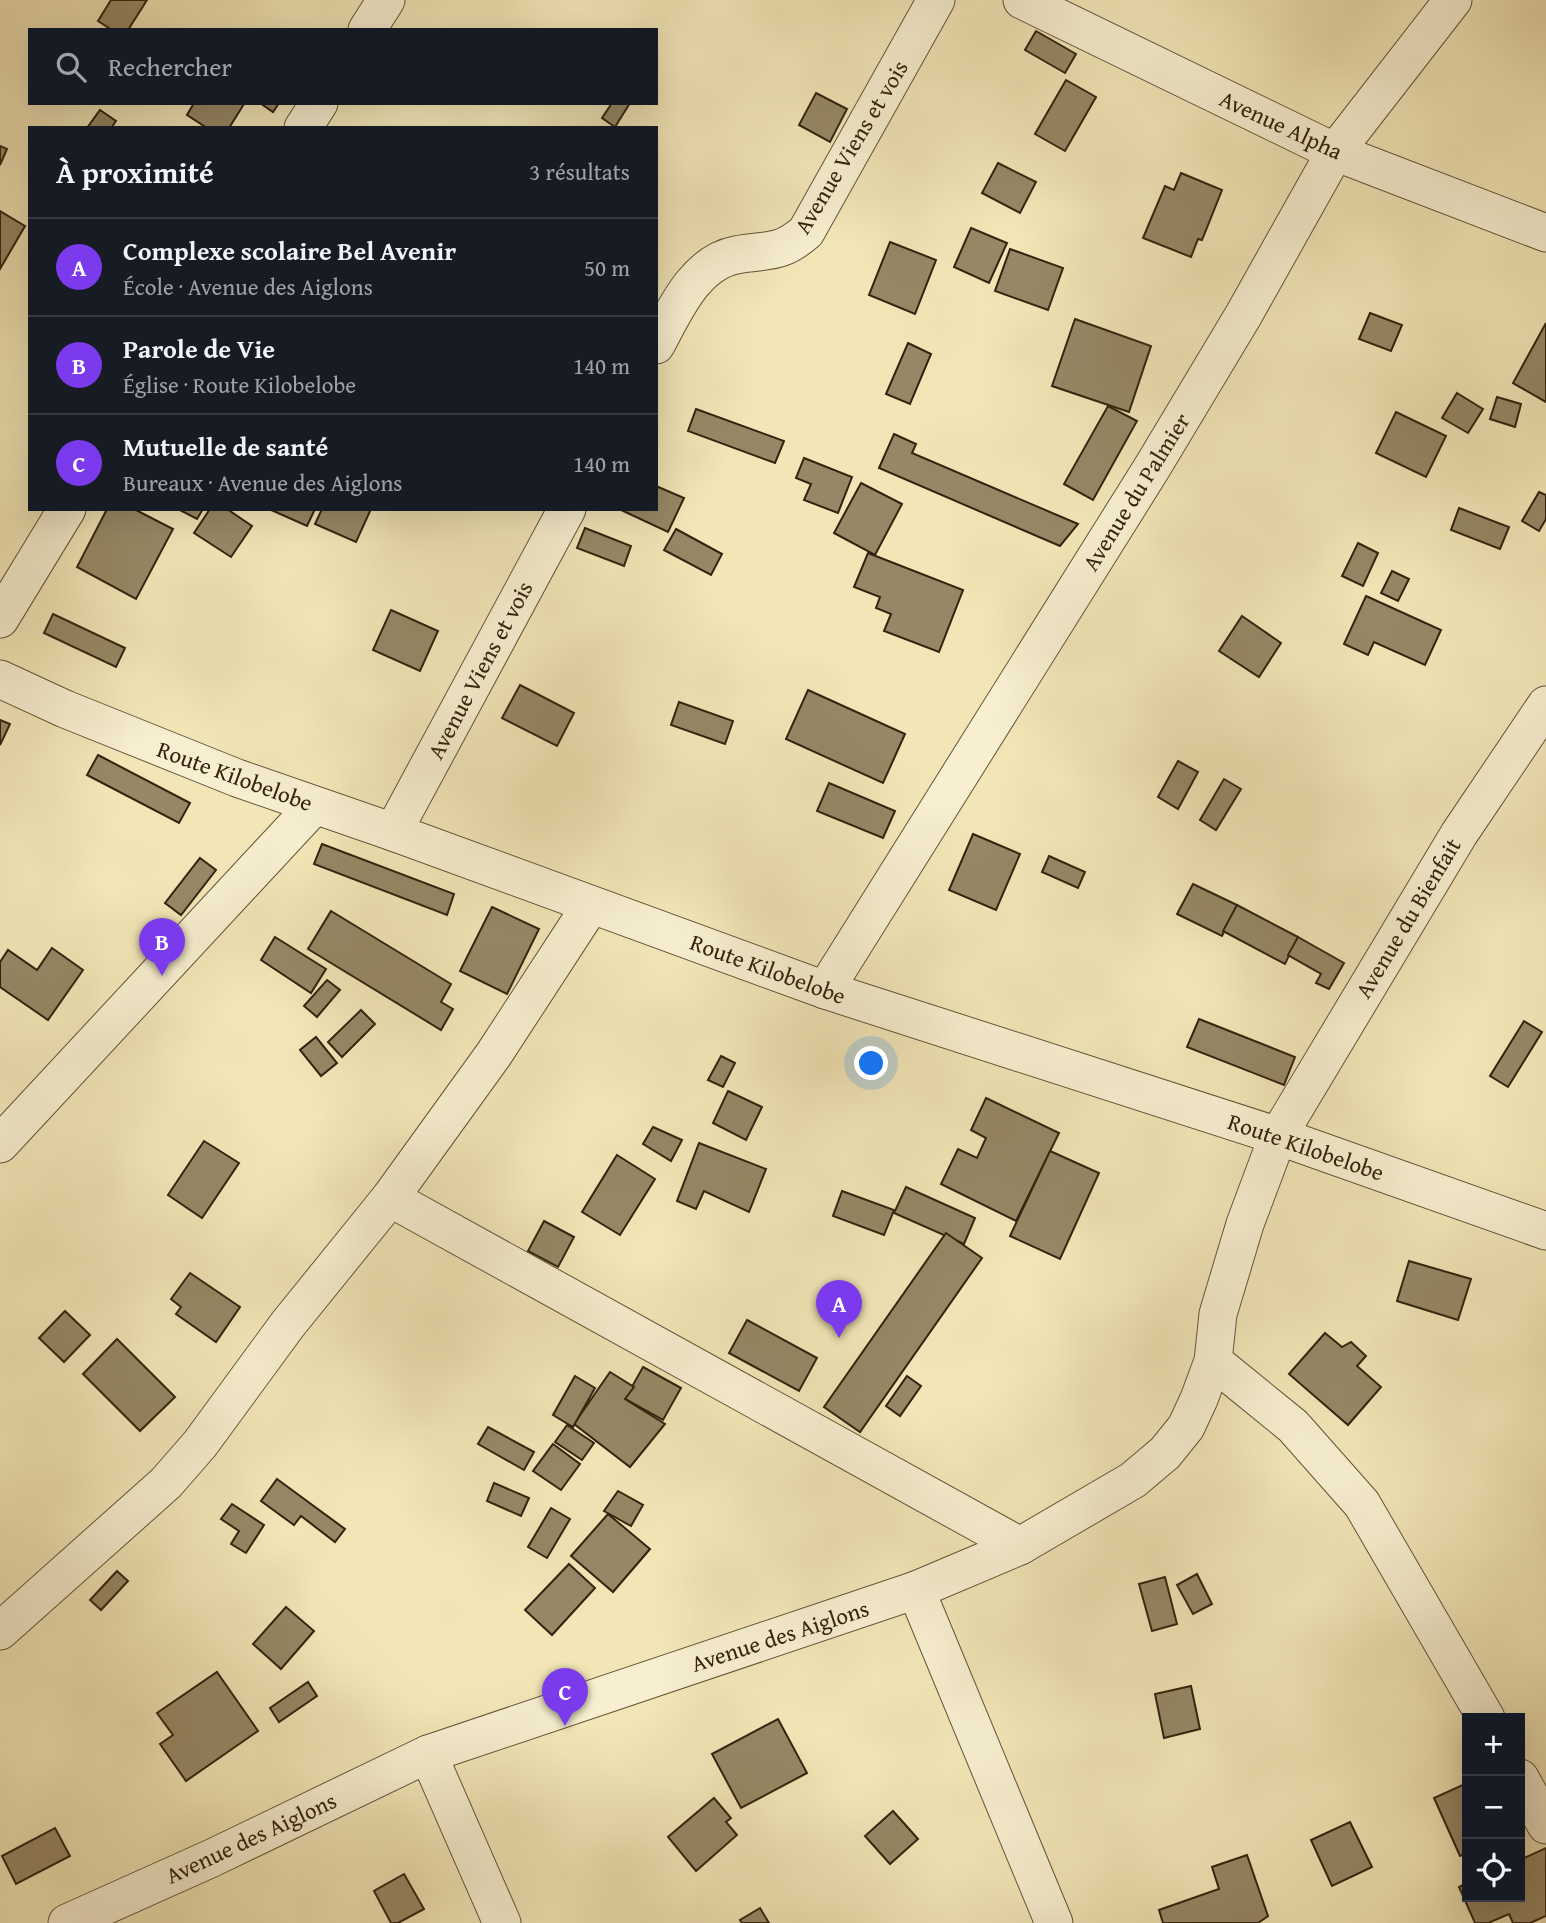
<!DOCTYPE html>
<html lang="fr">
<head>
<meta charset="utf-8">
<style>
  body { margin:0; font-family:"Gentium Book Plus",serif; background:#20242c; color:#f1f3f6 }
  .controls { position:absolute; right:21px; bottom:21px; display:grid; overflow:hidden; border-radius:0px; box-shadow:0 7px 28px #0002 }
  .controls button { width:63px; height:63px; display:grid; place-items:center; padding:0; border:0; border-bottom:2px solid #363941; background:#171b24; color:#f1f3f6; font:35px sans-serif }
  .you { position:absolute; left:872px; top:1064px; width:24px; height:24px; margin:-18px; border:5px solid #fff; border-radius:50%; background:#1a73e8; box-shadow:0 0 0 10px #1a73e833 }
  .badge { display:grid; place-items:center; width:46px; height:46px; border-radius:50%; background:#7c3aed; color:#fff; font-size:23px; font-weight:700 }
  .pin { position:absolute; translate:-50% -58px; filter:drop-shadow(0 2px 4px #0008) }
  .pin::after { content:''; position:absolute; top:37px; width:24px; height:21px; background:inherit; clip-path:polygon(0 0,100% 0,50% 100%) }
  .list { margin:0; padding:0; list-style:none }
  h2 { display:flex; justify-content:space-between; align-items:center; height:91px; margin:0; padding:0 28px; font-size:30px }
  h2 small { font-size:23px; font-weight:400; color:#9ea1a6 }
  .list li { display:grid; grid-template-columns:46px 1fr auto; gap:21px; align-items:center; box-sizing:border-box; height:98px; padding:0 28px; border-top:2px solid #363941 }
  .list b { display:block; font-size:26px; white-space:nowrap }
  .list p { margin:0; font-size:23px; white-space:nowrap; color:#9ea1a6 }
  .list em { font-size:23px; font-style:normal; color:#9ea1a6 }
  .icon { flex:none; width:38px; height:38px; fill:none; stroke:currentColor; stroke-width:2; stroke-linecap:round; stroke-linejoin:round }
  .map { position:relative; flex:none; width:1546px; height:1923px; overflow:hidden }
  .search { position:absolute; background:#171b24; box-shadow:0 7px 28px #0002; left:28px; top:28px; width:630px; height:77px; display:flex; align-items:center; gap:18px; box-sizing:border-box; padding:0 24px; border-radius:0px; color:#9ea1a6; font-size:26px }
  .panel { position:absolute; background:#171b24; box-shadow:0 7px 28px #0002; left:28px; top:126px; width:630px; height:385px; border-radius:0px }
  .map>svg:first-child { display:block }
  .building { fill:#968866; stroke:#32230e; stroke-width:2 }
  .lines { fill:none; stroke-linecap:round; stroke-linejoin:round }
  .minor-casing { stroke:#625438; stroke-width:39 }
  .minor { stroke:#f7efd0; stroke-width:37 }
  .labels { text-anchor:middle; stroke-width:6; stroke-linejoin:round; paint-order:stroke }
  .street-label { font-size:23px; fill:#32230e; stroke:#f7efd0 }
</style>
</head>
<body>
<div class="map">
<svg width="1546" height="1923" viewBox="0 0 1546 1923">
  <rect width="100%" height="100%" fill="#f2e6b7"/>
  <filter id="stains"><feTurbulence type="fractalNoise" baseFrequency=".00286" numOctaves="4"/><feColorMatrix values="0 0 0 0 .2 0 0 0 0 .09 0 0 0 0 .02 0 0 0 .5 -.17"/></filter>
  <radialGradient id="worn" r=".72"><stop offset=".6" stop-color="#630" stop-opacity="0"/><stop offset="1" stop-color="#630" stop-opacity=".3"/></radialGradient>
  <g class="building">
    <path d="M111,0H147L128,30H112L98,21Z"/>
    <path d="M1036,31L1076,54L1065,73L1025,50Z"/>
    <path d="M1066,80L1096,97L1065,151L1035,134Z"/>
    <path d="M816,93L847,109L830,142L799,125Z"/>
    <path d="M194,103H243L244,104L229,128H207L187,115Z"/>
    <path d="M260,103H279L273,112Z"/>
    <path d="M612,103H630L615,127L602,118Z"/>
    <path d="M100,110L116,121L111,128H87Z"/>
    <path d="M0,146L7,149L0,165Z"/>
    <path d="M998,163L1036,182L1020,213L982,193Z"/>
    <path d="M1181,173L1222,190L1202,240L1198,239L1191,257L1143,238L1165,186L1174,190Z"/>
    <path d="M0,211L25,226L0,269Z"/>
    <path d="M971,228L1007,243L989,283L954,267Z"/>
    <path d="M890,242L936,260L915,314L869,295Z"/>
    <path d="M1010,249L1063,268L1048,310L995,291Z"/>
    <path d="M1370,313L1402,325L1391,351L1359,339Z"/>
    <path d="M1075,319L1151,346L1129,412L1052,386Z"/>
    <path d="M1546,323V402L1513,383Z"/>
    <path d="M908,343L931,354L910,404L886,394Z"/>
    <path d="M1457,393L1483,409L1468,433L1442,418Z"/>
    <path d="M1497,397L1521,404L1515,427L1490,419Z"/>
    <path d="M1108,406L1137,421L1093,500L1064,484Z"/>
    <path d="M696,409L784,441L775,463L688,431Z"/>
    <path d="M1396,412L1446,436L1426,477L1376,453Z"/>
    <path d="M894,434L916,444L912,453L1078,524L1060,546L879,468Z"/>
    <path d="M804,458L852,477L838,513L804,500L811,484L796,478Z"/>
    <path d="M861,483L902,504L875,555L834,533Z"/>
    <path d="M656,486L684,498L668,532L619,509H656Z"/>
    <path d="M1539,492L1546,495V519L1539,531L1522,521Z"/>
    <path d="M1459,508L1509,527L1500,549L1451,530Z"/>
    <path d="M107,509H134L173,529L136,599L77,567Z"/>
    <path d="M178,509H203L197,519Z"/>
    <path d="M210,509H227L252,526L231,557L194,533Z"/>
    <path d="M269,509H315L307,526Z"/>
    <path d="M322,509H371L356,542L315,524Z"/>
    <path d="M585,528L631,546L624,566L577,548Z"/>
    <path d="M676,529L722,554L711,575L664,550Z"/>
    <path d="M1358,543L1378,553L1363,586L1342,576Z"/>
    <path d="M868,553L963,590L939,652L884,631L891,614L876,608L880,597L854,587Z"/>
    <path d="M1392,571L1409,579L1398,601L1381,593Z"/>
    <path d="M1366,596L1441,630L1425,665L1374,642L1368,655L1344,644Z"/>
    <path d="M391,610L438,631L420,671L373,650Z"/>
    <path d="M53,614L125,648L116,667L44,633Z"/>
    <path d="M1242,616L1281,643L1259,677L1219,651Z"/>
    <path d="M520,685L574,713L557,746L502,718Z"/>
    <path d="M808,690L905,734L883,783L786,739Z"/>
    <path d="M679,702L733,721L725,744L671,725Z"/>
    <path d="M0,720L10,724L0,745Z"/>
    <path d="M98,755L190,803L179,823L87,775Z"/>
    <path d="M1178,761L1198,772L1178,809L1158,797Z"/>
    <path d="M1224,779L1241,789L1216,830L1200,820Z"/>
    <path d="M829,783L895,811L883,838L817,811Z"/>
    <path d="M973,834L1020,854L996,910L949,890Z"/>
    <path d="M322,844L454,894L447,915L314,864Z"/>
    <path d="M1049,856L1085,872L1078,888L1042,872Z"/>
    <path d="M200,858L216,870L181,915L165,903Z"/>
    <path d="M1193,884L1237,905L1222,936L1177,914Z"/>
    <path d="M1237,905L1298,937L1285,964L1223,931Z"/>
    <path d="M492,907L539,929L507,994L460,971Z"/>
    <path d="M331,911L451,984L441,1002L453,1009L441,1030L308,949Z"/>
    <path d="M275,937L326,969L311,993L261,960Z"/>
    <path d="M1298,937L1344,963L1329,989L1316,983L1321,974L1288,955Z"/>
    <path d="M52,948L83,970L48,1020L0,987V962L8,950L37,970Z"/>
    <path d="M327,980L340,990L317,1017L304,1006Z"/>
    <path d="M361,1010L375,1024L342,1057L328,1042Z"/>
    <path d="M1199,1019L1295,1057L1284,1085L1187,1047Z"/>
    <path d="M1524,1021L1542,1032L1508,1087L1490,1076Z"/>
    <path d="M316,1037L337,1063L321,1076L300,1050Z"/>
    <path d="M721,1056L735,1063L723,1087L708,1080Z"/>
    <path d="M728,1091L762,1107L746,1140L713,1123Z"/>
    <path d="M986,1098L1059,1133L1016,1221L941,1184L958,1149L977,1158L986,1138L971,1130Z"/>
    <path d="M653,1127L682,1140L671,1161L643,1144Z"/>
    <path d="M204,1141L239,1163L202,1218L168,1195Z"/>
    <path d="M699,1143L766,1169L749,1212L704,1191L696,1209L677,1201Z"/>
    <path d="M1050,1151L1099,1173L1060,1259L1010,1236Z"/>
    <path d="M617,1155L655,1179L620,1235L582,1212Z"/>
    <path d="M906,1187L975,1218L964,1244L894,1213Z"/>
    <path d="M842,1191L894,1210L884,1235L833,1216Z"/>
    <path d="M544,1221L574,1237L558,1267L528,1251Z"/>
    <path d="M946,1233L982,1258L860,1432L824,1407Z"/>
    <path d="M1409,1261L1471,1279L1458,1320L1397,1301Z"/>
    <path d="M190,1273L240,1307L216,1342L176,1314L181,1307L171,1299Z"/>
    <path d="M65,1311L90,1335L64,1362L39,1338Z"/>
    <path d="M747,1320L817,1358L799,1391L729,1353Z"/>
    <path d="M1325,1333L1342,1347L1351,1342L1366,1356L1357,1366L1381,1387L1348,1425L1289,1374Z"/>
    <path d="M117,1339L175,1397L140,1431L83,1374Z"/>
    <path d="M643,1367L681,1388L663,1420L625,1399Z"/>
    <path d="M610,1372L634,1387L625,1399L665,1424L630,1467L574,1424Z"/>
    <path d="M575,1376L595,1388L573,1427L553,1415Z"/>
    <path d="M907,1376L921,1386L900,1416L886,1406Z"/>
    <path d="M567,1425L594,1443L582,1460L555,1442Z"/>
    <path d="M488,1427L534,1452L524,1470L478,1444Z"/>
    <path d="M553,1444L580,1464L561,1490L533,1471Z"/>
    <path d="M277,1479L345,1529L335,1542L301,1516L294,1525L261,1501Z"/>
    <path d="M494,1483L529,1498L521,1516L487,1501Z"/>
    <path d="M618,1491L643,1505L631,1526L604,1511Z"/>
    <path d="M232,1504L264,1525L246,1553L231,1544L239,1531L221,1519Z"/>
    <path d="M551,1508L570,1519L547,1558L528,1547Z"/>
    <path d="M608,1514L650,1549L613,1592L571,1556Z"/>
    <path d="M569,1564L595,1588L552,1635L525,1610Z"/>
    <path d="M117,1571L128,1581L101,1610L90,1600Z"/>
    <path d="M1197,1574L1212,1604L1193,1614L1177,1585Z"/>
    <path d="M1165,1577L1177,1624L1152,1631L1139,1584Z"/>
    <path d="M286,1607L314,1631L281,1669L253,1644Z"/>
    <path d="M217,1672L258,1731L186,1781L160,1744L173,1735L157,1713Z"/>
    <path d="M308,1682L317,1696L279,1722L270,1708Z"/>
    <path d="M1191,1686L1200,1729L1164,1738L1155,1694Z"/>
    <path d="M778,1719L807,1773L741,1808L712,1754Z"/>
    <path d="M1467,1783V1853L1460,1856L1434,1798Z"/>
    <path d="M714,1798L731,1818L726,1822L737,1835L696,1871L668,1837Z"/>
    <path d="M893,1811L918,1839L890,1864L865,1836Z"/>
    <path d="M1350,1822L1372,1867L1332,1886L1311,1840Z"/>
    <path d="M55,1828L70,1856L16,1884L2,1856Z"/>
    <path d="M1546,1848V1916L1530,1923H1513L1509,1914L1488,1923H1475L1459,1887L1467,1883V1897H1520V1860Z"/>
    <path d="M1247,1855L1268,1916L1258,1923H1163L1159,1910L1219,1889L1212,1867Z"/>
    <path d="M404,1874L424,1909L398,1923H391L374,1891Z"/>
    <path d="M760,1908L769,1923H742L740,1920Z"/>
  </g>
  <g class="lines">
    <defs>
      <g id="minor">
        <path d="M1022,0L1335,152L1546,233"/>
        <path d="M367,30L386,0"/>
        <path d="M303,128L319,103"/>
        <path d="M656,345C674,312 694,263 736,255C768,249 779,255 806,232L936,0"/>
        <path d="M0,619L67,509"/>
        <path d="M0,679L65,709L237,778L393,832L825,990L1278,1136L1546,1231"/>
        <path d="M393,832L567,509"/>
        <path d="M825,990L1153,466L1243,316L1335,152L1453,0"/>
        <path d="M0,1144L314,806"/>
        <path d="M390,1198L1020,1546"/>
        <path d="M1213,1361L1293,1426L1362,1504L1486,1718"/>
        <path d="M916,1590L1054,1923"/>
        <path d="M0,1631L166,1483L200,1444L288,1324L390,1198L494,1054L591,905"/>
        <path d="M428,1754L502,1923"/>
        <path d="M1520,1778L1546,1825"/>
        <path d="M67,1923L212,1858L428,1754L916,1590L1020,1546L1133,1480L1165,1453L1186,1427L1199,1399L1213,1361L1218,1314L1245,1224L1278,1136L1459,834L1546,705"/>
      </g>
    </defs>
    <use href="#minor" class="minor-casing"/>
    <use href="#minor" class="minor"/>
  </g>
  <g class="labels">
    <g class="street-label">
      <text transform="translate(1281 125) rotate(25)" y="8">Avenue Alpha</text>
      <text transform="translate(851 147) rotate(-59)" y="8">Avenue Viens et vois</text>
      <text transform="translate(1136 492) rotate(-58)" y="8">Avenue du Palmier</text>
      <text transform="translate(480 670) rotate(-62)" y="8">Avenue Viens et vois</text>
      <text transform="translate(235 776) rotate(20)" y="8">Route Kilobelobe</text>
      <text transform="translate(1408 918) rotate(-59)" y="8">Avenue du Bienfait</text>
      <text transform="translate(768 969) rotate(20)" y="8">Route Kilobelobe</text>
      <text transform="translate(1306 1147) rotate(19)" y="8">Route Kilobelobe</text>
      <text transform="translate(780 1636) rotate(-18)" y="8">Avenue des Aiglons</text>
      <text transform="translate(251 1838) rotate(-25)" y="8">Avenue des Aiglons</text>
    </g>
  </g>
  <rect width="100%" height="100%" filter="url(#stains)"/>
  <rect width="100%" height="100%" fill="url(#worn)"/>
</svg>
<div class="controls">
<button>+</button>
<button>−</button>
<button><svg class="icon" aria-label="locate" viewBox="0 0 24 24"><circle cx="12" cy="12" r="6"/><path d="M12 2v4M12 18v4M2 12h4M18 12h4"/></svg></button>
</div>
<div class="you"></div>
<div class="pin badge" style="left:839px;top:1338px">A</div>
<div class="pin badge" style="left:162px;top:976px">B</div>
<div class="pin badge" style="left:565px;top:1726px">C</div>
<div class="search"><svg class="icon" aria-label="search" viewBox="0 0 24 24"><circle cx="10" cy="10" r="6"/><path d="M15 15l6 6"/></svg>Rechercher</div>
<section class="panel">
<h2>À proximité<small>3 résultats</small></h2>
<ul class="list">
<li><span class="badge">A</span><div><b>Complexe scolaire Bel Avenir</b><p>École · Avenue des Aiglons</p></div><em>50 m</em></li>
<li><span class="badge">B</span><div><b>Parole de Vie</b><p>Église · Route Kilobelobe</p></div><em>140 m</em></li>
<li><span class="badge">C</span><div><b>Mutuelle de santé</b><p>Bureaux · Avenue des Aiglons</p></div><em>140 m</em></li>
</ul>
</section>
</div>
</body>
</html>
